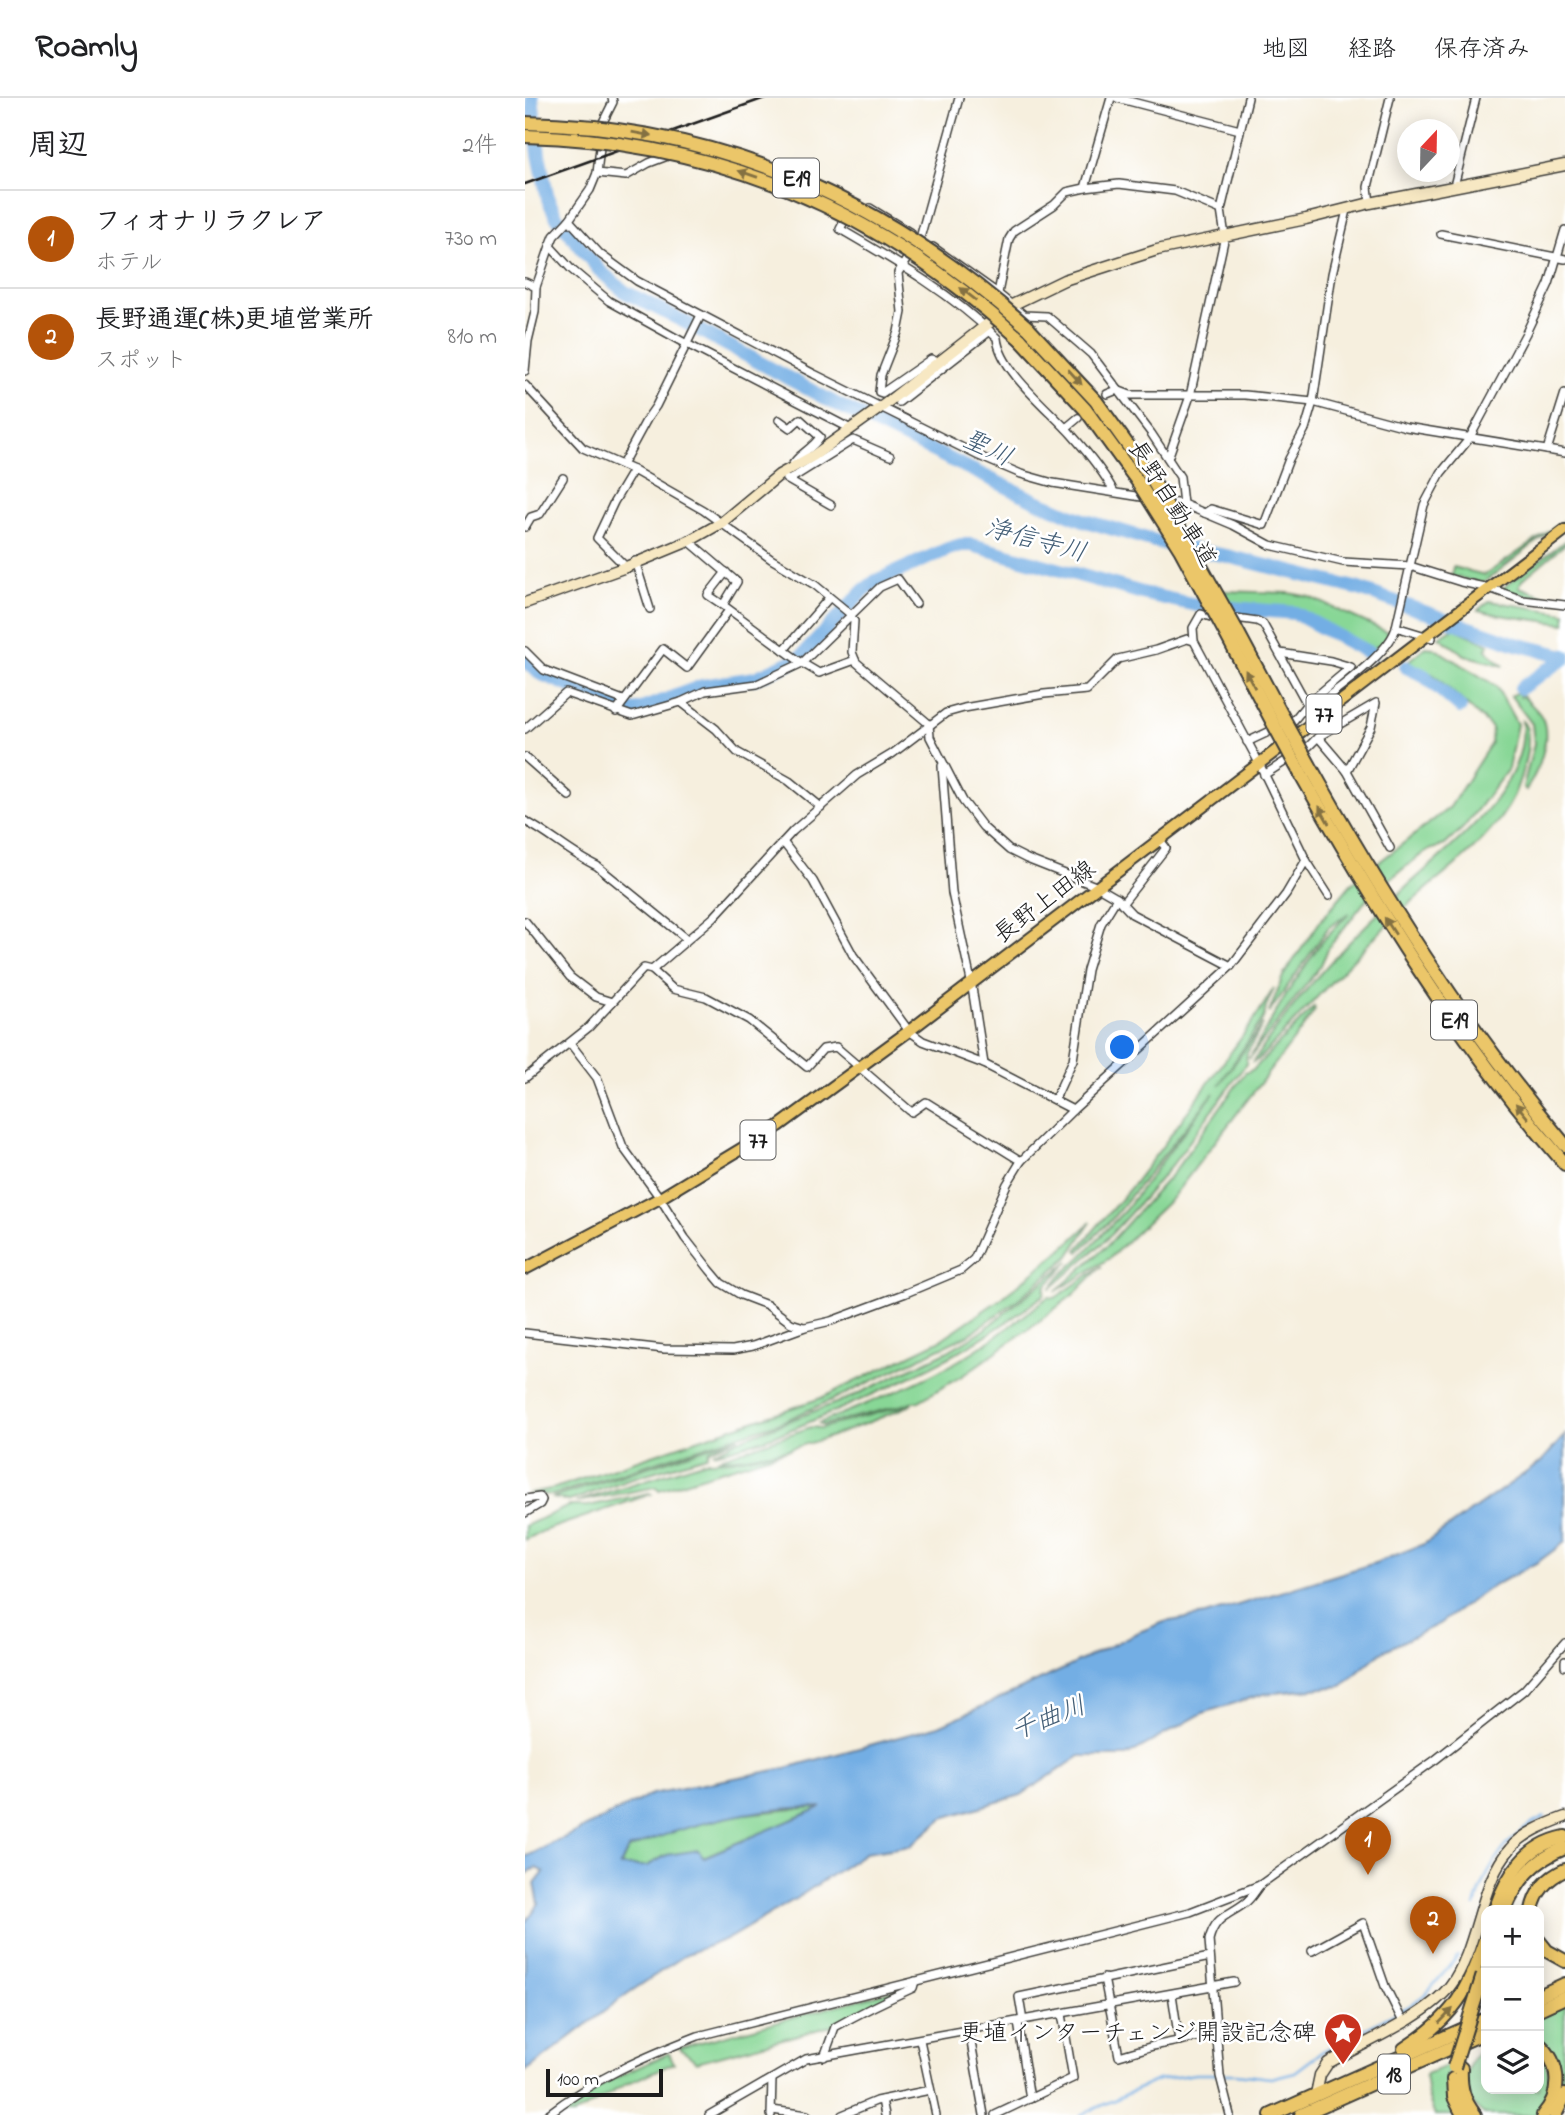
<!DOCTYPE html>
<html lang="ja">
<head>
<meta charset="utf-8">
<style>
  body { margin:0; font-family:"Indie Flower","Klee One",sans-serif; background:#f6f6f6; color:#202124 }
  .controls { position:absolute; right:21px; bottom:21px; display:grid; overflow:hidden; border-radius:14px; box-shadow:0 4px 18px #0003 }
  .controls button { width:63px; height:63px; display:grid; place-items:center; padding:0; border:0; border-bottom:2px solid #e0e0e0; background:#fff; color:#202124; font:35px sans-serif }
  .compass { position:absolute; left:872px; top:21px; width:63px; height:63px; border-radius:50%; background:#fff; box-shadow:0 4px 18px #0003; rotate:22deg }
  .scale { position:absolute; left:21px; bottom:18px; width:117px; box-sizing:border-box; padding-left:7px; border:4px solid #1c1c1c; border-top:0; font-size:19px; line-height:24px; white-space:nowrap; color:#1c1c1c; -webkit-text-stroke:5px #fff; paint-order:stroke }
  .you { position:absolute; left:598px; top:950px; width:24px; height:24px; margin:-18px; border:5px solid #fff; border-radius:50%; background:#1a73e8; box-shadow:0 0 0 10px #1a73e833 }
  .badge { display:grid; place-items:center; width:46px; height:46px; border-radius:50%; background:#b45309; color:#fff; font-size:23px; font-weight:700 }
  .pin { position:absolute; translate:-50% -58px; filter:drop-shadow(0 2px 4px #0008) }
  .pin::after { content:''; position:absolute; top:37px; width:24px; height:21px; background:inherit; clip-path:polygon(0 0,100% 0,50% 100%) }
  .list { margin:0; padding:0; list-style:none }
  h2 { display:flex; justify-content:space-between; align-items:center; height:91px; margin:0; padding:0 28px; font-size:30px }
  h2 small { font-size:23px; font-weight:400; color:#757577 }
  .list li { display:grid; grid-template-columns:46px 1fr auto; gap:21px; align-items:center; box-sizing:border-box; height:98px; padding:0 28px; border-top:2px solid #e0e0e0 }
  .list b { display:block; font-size:26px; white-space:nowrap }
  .list p { margin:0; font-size:23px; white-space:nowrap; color:#757577 }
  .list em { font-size:23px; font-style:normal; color:#757577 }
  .icon { flex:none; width:38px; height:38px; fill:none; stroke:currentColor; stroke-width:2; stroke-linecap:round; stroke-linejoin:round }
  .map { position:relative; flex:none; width:1040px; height:2017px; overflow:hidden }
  header { display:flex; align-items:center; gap:42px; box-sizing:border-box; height:98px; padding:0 35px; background:#fff; border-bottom:2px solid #e0e0e0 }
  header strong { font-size:33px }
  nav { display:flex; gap:38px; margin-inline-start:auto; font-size:24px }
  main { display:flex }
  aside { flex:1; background:#fff }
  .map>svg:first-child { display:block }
  .green { fill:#88d796; stroke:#527a59; stroke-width:2 }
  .water { fill:#73aee4; stroke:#486580; stroke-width:2; fill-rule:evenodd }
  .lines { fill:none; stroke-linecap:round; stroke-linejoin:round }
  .stream { stroke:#73aee4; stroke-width:2.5 }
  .river { stroke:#73aee4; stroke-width:14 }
  .street-casing { stroke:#3d3c39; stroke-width:10 }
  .secondary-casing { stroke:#3d3c39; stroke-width:13 }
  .primary-casing { stroke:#3d3c39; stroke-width:14 }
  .highway-casing { stroke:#3d3c39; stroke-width:16 }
  .street { stroke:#fff; stroke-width:7 }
  .secondary { stroke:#f7e8c3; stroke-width:10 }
  .primary { stroke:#ebc669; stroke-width:10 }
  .highway { stroke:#ebc669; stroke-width:12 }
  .rail { stroke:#1c1c1c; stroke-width:2.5 }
  .highway-bridge-casing { stroke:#3d3c39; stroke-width:16; stroke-linecap:butt }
  .highway-bridge { stroke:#ebc669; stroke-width:12 }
  .oneway { fill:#847142 }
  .labels { text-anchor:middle; stroke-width:5; stroke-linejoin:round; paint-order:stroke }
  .shield { fill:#fff; stroke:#606060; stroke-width:2 }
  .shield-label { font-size:23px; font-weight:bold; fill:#1c1c1c }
  .street-label { font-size:24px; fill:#1c1c1c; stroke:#fff }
  .poi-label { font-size:24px; fill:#1c1c1c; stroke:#fff; text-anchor:end }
  .water-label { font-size:26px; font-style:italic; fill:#435e76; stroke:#fff }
</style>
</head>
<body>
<header>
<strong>Roamly</strong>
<nav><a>地図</a><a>経路</a><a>保存済み</a></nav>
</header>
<main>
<aside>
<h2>周辺<small>2件</small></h2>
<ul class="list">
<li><span class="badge">1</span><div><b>フィオナリラクレア</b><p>ホテル</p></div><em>730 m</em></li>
<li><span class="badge">2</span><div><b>長野通運(株)更埴営業所</b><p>スポット</p></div><em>810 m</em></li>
</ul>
</aside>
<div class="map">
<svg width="1040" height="2017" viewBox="0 0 1040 2017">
  <rect width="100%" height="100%" fill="#fff"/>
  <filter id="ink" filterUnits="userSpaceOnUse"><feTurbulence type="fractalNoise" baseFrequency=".0143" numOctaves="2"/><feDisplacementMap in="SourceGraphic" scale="14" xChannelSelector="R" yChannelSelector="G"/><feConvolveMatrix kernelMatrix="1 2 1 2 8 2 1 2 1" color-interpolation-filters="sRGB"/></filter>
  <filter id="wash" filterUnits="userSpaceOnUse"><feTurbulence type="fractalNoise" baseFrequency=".00686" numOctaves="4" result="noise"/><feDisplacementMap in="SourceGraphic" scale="28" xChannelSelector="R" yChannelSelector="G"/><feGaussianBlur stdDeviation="1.57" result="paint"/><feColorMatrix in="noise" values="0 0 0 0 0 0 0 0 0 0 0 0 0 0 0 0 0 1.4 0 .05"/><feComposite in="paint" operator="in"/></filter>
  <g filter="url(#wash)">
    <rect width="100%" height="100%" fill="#f6efde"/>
    <g class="green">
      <path d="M1040,422L958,485L926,478L928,469L960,477Z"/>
      <path d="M1040,443V446L997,482L994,489L1033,503L981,494L978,490Z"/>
      <path d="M696,493L764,495L785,499L864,535L857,550L851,548L849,553L766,509L704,506Z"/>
      <path d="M964,503L1040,515V526L974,517L953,512Z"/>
      <path d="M929,530L964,546L961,552L979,568L940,557L914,539Z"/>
      <path d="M900,549L909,550L971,588L992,626L983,671L939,729L920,747L901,753L846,796L804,849L796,867L724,961L760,898L797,843L824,815L803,830L744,915L758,878L796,822L826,786L925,709L966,645L967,630L909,577L882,564Z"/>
      <path d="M993,594L995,599L998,598C1003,604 1013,612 1016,618C1028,638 1013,674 1001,692L998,689L1009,646L1007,626L986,598Z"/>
      <path d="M997,623C1013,637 992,696 981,712C956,751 915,778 881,809C829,857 782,911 733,962L728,964C752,928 780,891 810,859C831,837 852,816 875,795C919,753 1006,692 997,623Z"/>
      <path d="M749,890L741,909L739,919L694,987L738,926L722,955L721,966L648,1066L619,1100L579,1144L525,1191L535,1178L556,1159L600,1112L689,995L586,1122L554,1154L552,1152L607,1088L637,1049L727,925Z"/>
      <path d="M789,909L790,912L777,931L646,1101L585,1160L530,1194L582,1148L648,1075L720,975L729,971Z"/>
      <path d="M566,1124L543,1159L491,1203L445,1236L320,1296L259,1323L28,1397L2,1396L30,1390L296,1300L414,1243L477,1200L544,1145Z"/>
      <path d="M544,1163L520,1189L519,1197C456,1246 397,1275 324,1307C281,1326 235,1346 188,1355L213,1342L324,1300L421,1254L457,1233Z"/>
      <path d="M577,1168L549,1196L513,1224L437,1278L394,1303L298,1327L294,1325C341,1306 388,1288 431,1264C464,1245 494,1222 523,1199L530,1200Z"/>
      <path d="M386,1306H388C330,1331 256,1361 192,1361L286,1329L296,1330Z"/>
      <path d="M214,1339L185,1352L182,1358L101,1382L45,1403L27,1400Z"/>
      <path d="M266,1351L134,1392L131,1389L51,1404L181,1363L207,1362Z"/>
      <path d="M124,1395L126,1396L18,1433L0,1442V1428L44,1408H63Z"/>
      <path d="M300,1708L178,1759L142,1757L122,1768L95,1769L103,1751L147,1733L210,1717Z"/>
      <path d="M385,1888L306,1928L172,1964L154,1950Z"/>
      <path d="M1040,1905L1038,1986H1036L1014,1942V1917Z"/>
      <path d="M961,1948V1991H1014V1955C1028,1969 1031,2009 1008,2017C1000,2017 969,2017 959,2017C935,2000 936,1963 961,1948Z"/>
      <path d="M144,1955L149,1965L101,1986L49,2017H32L84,1983Z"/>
      <path d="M925,1967C918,1984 923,2001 930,2017H910L903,1999L900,1976Z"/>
    </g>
    <path class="water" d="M1040,1337V1444L1013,1464L963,1491L914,1526L856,1554L817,1588L739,1596L678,1615L601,1658H555L496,1697L418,1720L385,1748L340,1755L272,1800L204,1840L162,1856L102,1896L0,1974V1825L14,1805L10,1786L19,1774L11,1770L0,1777V1759L127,1696L261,1670L414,1628L539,1571L609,1536L639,1524L680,1517L850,1465L899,1446L1016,1364ZM297,1709L179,1759L173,1752L142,1757L122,1768H95L103,1751C164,1726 230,1709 297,1709Z"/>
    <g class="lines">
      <g class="stream">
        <path d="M950,1808C962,1769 982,1736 1020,1719"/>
        <path d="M556,2017L633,1982L670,1976H711L746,1980L770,1974L798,1953L884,1908L901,1896L933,1858"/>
      </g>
      <g class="river">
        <path d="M7,0L14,56L23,101L31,118L74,172L100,194L158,223L311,306L511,403L561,423L640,446L702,458L834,491L991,546L1040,558"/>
        <path d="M0,561L14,575L106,613L114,612L177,588L230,580L275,560L339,492L351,483L423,451L436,447H447L621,496L671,507L770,515L846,556"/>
        <path d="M881,569L898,577L935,609"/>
        <path d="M996,590L1040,560"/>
      </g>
    </g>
  </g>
  <g filter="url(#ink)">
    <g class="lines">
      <defs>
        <g id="street">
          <path d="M87,0L88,4L78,24L72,75L101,78L124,65L169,48"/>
          <path d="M592,0L715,32"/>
          <path d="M929,88L951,0"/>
          <path d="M560,90L594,86L650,93L696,112"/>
          <path d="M845,105L843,89L865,0"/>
          <path d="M345,110L386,135"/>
          <path d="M322,118L315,131C370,163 426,195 472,240C475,273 525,312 547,337C562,354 579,374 589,394"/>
          <path d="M44,122L75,156L112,183L289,276L454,358L496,376L528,385L623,400"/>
          <path d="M916,136L1040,161"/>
          <path d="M25,148L46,171L84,203L160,245L326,331"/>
          <path d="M408,149L467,191L499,217L522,218L566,256L626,335L655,379L658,406"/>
          <path d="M0,184L11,189"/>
          <path d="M473,195L484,141L489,133L529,107L542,94L560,90L586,0"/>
          <path d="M415,272L412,264L406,261L357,295L354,294L356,277L373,234L377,214L373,175L395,140L434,0"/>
          <path d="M0,273L3,243L10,214L11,189L25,148L29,138L44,122L65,92L72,75"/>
          <path d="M0,287L58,350L108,372L178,412L246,461L290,487L324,515L329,523L327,554L331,564L404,626L405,639L438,703L458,729L484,752L502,761L573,789L592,800L607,816L706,868"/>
          <path d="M582,296L592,292L605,297H720L788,304L881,329L1040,355"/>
          <path d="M374,304L465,233"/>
          <path d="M254,322L265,330L275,321L295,339C286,353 273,355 266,369"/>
          <path d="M541,330L553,320"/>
          <path d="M1022,352L1040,295"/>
          <path d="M643,360L665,298L700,138L696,112L723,0"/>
          <path d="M97,367L122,321L131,308L176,217"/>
          <path d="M261,381L306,407"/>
          <path d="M264,382L328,342L365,358"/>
          <path d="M638,403L658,406L708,427L745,447L818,464L885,468L936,484L964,490L998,502L1040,507"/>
          <path d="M680,415L686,411L739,427L764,361L780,331L788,304L807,176L822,112"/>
          <path d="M0,429L6,419L15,416L38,380"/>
          <path d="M164,443L212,484L198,507L259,552L304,500"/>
          <path d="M110,463L125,511"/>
          <path d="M101,469L72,440L89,404L108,372"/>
          <path d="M198,507L183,497L201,474"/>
          <path d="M704,519L732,523L738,526L782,606L769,622L722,644"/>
          <path d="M692,521L676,516L668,530L669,543L734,665L781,762L804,798"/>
          <path d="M907,540L871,529L899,407L916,375L944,341L1001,235L1024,186L1040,132"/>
          <path d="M0,553L19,572L98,602"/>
          <path d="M755,555L806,563L826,569L782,606"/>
          <path d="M330,562L294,575L277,565L355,489L373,481L391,506"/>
          <path d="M156,604L180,593L232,586L277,565L259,552"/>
          <path d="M91,614L138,551L162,570L204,512"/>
          <path d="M776,614L788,610C810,592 866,555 871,529"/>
          <path d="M0,631L41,595L107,618L156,604L191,631L212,654L264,683L296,709"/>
          <path d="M793,639L851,605L846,629L822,673"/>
          <path d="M0,659L44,698"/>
          <path d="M417,668L427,795L446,883L459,966"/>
          <path d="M739,677L784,648L793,639L822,673L865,750"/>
          <path d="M0,723C25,736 46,756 72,768L162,841"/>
          <path d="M258,744L288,783L328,857L384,933L398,943L459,966L548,1012"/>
          <path d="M597,806L641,750L634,741"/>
          <path d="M0,823L45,879L71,899L87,904"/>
          <path d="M127,872L189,819L268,733L332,677L367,656L421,615L439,610L519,596L562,592L593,561L631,552L662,541L669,543"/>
          <path d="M45,945L72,980L98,1049L135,1100L160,1140L185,1172L196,1185L216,1197L242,1207L266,1225L279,1229"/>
          <path d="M0,980L64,929L119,870L127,872L148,891L181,899L224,922L282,969L298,951L311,949L384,1012L387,1014L401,1004L496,1063"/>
          <path d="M530,1001L548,962L562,872L576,826L592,800"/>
          <path d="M0,1235L139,1251L208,1252L228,1248L280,1229L306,1223L381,1195L436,1172L449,1161L482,1086L496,1063L548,1012L706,868L761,796L781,762"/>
          <path d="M0,1401L15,1399L17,1402L15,1406L0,1415"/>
          <path d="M1040,1563V1568"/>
          <path d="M787,1853L838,1825L860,1888L878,1924"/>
          <path d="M579,1880L594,1958L628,1948L693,1935"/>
          <path d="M647,1896L654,1943"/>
          <path d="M498,1923L494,1899L685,1859"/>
          <path d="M493,1924L505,2001"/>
          <path d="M444,1933L459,2017"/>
          <path d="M395,1942L411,2017"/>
          <path d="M299,1959L310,1929C335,1915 361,1902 388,1890L390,1883"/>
          <path d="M357,2002L360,2017"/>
          <path d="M247,2012L282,2017"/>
          <path d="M22,2017C68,1981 119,1959 173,1938L665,1814L735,1787L910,1662L999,1592L1040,1545"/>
          <path d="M184,2017L281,1961L709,1884"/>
          <path d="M246,2017L247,1981"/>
          <path d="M317,2017L351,2003L405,1992"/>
          <path d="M470,2017L548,1980L537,1916"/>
          <path d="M705,2017L695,1978L684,1842C690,1818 703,1818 720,1805C726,1801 730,1793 735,1787"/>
        </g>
        <g id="secondary">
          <path d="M0,505L101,469L164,443L196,425L254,377L288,358L355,310L487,207L539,182L632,152L781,121L845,105L1040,67"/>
          <path d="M791,1996L795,1977L803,1965C838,1945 901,1919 925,1888C954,1850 954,1785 985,1751C998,1735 1021,1726 1040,1719"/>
        </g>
        <path id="primary" d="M0,1171L135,1100L254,1028L384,933L1040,432"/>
        <g id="highway">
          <path d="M503,230L571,303L627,381"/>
          <path d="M495,241L560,311L613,384"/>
          <path d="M711,531L759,621"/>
          <path d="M701,536L749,627"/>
          <path d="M780,659C856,796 939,927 1040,1047"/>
          <path d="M769,664C848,805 933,943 1040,1066"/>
          <path d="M970,1812C982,1777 1001,1747 1040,1739"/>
          <path d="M980,1812C992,1782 1009,1762 1040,1750"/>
          <path d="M1007,1812C1011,1793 1022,1780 1040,1772"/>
          <path d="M1014,1843L1022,1853L1040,1863"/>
          <path d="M1014,1898L1040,1886"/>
          <path d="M1014,1911L1040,1899"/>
          <path d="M1014,1946C1036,1965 1037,1996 1018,2017"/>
          <path d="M879,1951C930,1918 942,1895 961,1839"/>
          <path d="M936,1970C935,1989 938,2002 950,2017"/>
          <path d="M928,1981L929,1999L938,2017"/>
          <path d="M746,2017L961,1921"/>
          <path d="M776,2017L961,1934"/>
          <path d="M1030,2017L1040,1997"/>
        </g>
      </defs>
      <use href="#street" class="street-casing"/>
      <use href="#secondary" class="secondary-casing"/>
      <use href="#primary" class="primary-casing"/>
      <use href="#highway" class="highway-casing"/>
      <use href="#street" class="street"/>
      <use href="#secondary" class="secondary"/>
      <use href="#primary" class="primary"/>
      <use href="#highway" class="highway"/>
      <path class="rail" d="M0,86L240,0"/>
      <defs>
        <g id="highway-bridge">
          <path d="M0,25C195,28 359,101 503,230"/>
          <path d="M0,38C193,43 352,111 495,241"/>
          <path d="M627,381L711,531"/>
          <path d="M613,384L655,451L701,536"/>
          <path d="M759,621L780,659"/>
          <path d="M749,627L769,664"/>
          <path d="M929,1969L958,1877"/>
        </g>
      </defs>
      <use href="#highway-bridge" class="highway-bridge-casing"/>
      <use href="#highway-bridge" class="highway-bridge"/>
    </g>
    <defs><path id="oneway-solid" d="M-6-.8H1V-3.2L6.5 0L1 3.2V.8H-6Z" transform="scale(1.75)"/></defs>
    <g class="oneway">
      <use href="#oneway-solid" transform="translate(117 36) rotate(10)"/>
      <use href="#oneway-solid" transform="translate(223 76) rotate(-161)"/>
      <use href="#oneway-solid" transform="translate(443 196) rotate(-142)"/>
      <use href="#oneway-solid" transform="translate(550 279) rotate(48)"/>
      <use href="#oneway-solid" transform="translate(725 581) rotate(-118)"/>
      <use href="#oneway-solid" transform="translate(799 717) rotate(-119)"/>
      <use href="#oneway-solid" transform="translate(865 828) rotate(-123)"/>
      <use href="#oneway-solid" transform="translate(997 1013) rotate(-129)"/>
      <use href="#oneway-solid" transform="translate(921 1918) rotate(-46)"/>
    </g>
  </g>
  <defs>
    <symbol id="sight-pin" viewBox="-11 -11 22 30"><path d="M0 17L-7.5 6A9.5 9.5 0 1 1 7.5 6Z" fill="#c8321e" stroke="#fff"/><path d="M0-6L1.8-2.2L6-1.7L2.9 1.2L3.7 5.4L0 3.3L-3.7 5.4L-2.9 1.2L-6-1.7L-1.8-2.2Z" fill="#fff"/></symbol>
  </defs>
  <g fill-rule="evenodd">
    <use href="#sight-pin" x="796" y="1912" width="44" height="60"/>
  </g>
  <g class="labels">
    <g class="shield">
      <rect x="248" y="60.5" width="46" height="39" rx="5"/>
      <rect x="781.5" y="596.5" width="35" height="39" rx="5"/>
      <rect x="906" y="902.5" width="46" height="39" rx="5"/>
      <rect x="215.5" y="1022.5" width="35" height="39" rx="5"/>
      <rect x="853" y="1956.5" width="32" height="39" rx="5"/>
    </g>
    <g class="shield-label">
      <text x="271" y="88">E19</text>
      <text x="799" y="624">77</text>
      <text x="929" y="930">E19</text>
      <text x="233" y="1050">77</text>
      <text x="869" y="1984">18</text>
    </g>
    <g class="street-label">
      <text transform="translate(648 405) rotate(58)" y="8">長野自動車道</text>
      <text transform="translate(519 803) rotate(-37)" y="8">長野上田線</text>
    </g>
    <g class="poi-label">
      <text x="791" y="1942">更埴インターチェンジ開設記念碑</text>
    </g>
    <g class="water-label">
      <text transform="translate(463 349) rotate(25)" y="9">聖川</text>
      <text transform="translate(511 441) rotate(15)" y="9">浄信寺川</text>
      <text transform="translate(523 1619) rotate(-21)" y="9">千曲川</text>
    </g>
  </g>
</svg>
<div class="controls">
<button>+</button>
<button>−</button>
<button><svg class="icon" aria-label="layers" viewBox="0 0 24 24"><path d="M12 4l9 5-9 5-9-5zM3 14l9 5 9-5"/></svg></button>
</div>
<svg class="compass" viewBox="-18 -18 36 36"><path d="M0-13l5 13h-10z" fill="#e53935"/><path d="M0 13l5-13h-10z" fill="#757577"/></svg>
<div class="scale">100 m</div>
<div class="you"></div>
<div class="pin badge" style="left:843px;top:1777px">1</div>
<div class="pin badge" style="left:908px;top:1856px">2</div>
</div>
</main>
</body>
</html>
